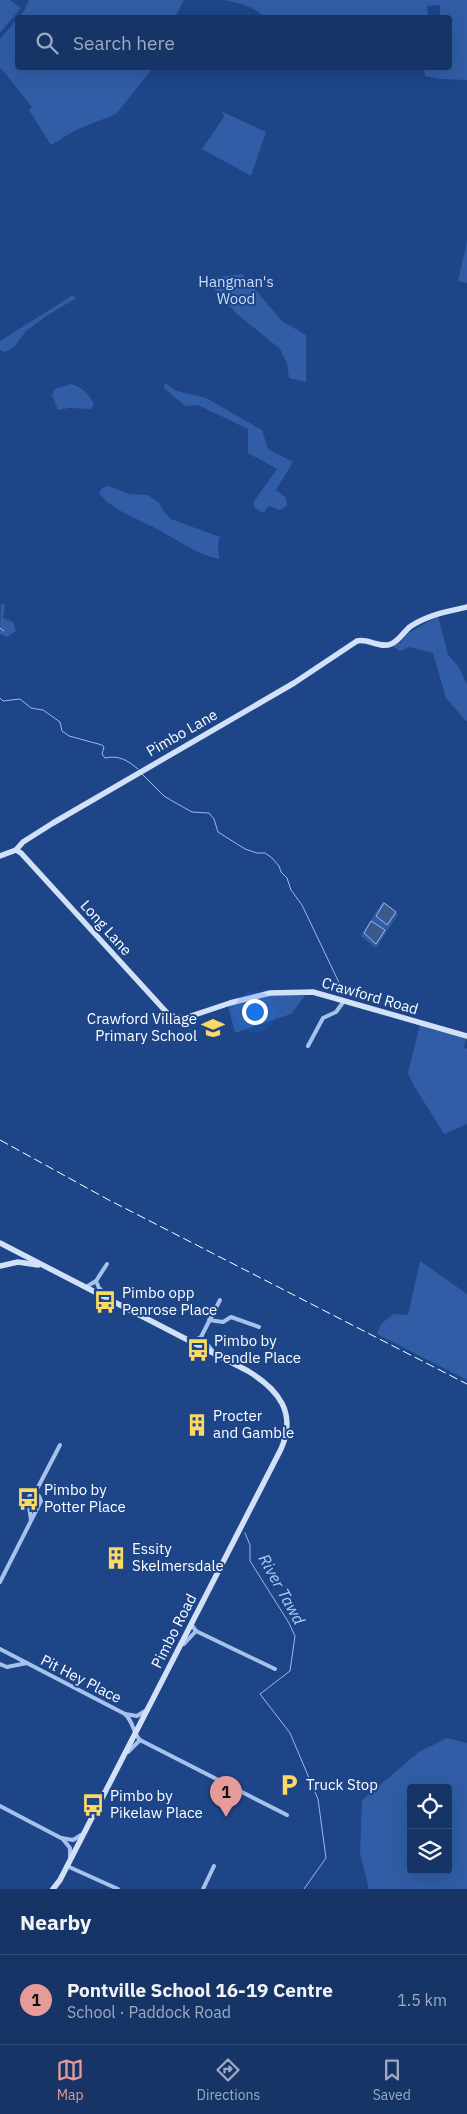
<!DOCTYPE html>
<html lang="en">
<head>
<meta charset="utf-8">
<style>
  body { margin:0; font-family:"IBM Plex Sans",sans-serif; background:#1f3c6c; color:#f1f3f6 }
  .controls { position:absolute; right:15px; bottom:15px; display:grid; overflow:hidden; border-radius:5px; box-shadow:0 5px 20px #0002 }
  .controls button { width:45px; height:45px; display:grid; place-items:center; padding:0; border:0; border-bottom:1px solid #354f7a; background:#163466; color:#f1f3f6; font:25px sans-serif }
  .you { position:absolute; left:254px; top:1011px; width:18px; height:18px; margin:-12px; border:4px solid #fff; border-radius:50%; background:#1a73e8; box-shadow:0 0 0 8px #1a73e833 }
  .badge { display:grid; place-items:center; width:32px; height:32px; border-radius:50%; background:#e69b98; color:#111; font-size:16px; font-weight:700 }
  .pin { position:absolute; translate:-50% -41px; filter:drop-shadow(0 1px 2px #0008) }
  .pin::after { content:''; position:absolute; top:26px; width:18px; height:15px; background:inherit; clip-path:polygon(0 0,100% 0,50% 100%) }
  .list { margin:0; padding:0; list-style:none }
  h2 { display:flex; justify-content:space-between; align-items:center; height:65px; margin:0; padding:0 20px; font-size:21px }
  h2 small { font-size:16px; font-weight:400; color:#9eaabf }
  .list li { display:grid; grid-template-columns:32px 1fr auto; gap:15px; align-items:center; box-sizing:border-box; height:90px; padding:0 20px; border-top:1px solid #354f7a }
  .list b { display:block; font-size:19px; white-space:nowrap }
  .list p { margin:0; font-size:16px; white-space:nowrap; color:#9eaabf }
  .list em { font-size:16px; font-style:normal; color:#9eaabf }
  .icon { flex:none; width:28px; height:28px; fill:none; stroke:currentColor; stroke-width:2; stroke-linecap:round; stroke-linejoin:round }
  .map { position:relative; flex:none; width:467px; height:1889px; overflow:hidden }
  .search { position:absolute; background:#163466; box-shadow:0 5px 20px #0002; left:15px; right:15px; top:15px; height:55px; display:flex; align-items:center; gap:12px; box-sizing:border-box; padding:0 18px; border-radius:5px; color:#9eaabf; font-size:19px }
  .sheet { height:155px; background:#163466 }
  nav { display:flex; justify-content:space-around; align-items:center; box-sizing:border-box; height:70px; border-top:1px solid #354f7a; background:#163466; font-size:14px; color:#9eaabf }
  nav a { display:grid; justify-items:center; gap:2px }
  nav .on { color:#e69b98 }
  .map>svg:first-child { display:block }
  .green { fill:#305da5; fill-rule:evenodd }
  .water { fill:#3c598b; stroke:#99bbed }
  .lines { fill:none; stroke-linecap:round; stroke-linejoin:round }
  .stream { stroke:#99bbed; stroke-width:1 }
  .street { stroke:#a6c1eb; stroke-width:4 }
  .secondary { stroke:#d2e0f8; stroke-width:5.5 }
  .rail { stroke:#fff; stroke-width:1; stroke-dasharray:9 4; stroke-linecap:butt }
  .labels { text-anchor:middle; stroke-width:4; stroke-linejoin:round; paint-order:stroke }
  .park-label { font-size:15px; fill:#cbddf8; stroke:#1d4588 }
  .street-label { font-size:15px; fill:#fff; stroke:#1d4588 }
  .poi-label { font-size:15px; fill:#fff; stroke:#1d4588; text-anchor:start }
  .water-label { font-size:16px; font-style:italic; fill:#b2cbf3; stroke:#1d4588 }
</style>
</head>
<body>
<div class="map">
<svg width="467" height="1889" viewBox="0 0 467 1889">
  <rect width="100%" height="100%" fill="#1d4588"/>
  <g class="green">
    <path d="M0,0H10L21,8L0,33Z"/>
    <path d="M29,0H184L175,17H19L24,11Z"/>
    <path d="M224,0H467V80L440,79L425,76L424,68H450V18L440,17V5L427,6L428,17L265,18C254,6 239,3 224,0Z"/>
    <path d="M17,19L18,68H153L116,114L76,130L51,145L29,110L32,107L0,67V39Z"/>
    <path d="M223,112L266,132L251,176L202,149L224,117Z"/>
    <path d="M467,241V283L458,281Z"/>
    <path d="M242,274L282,321L306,335V382L289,378L287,363L280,349L237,314L204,279Z"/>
    <path d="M73,295L76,298L45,317L26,331L14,347L5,352L0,350V341Z"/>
    <path d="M165,383L177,391L206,398L262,430L268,449L293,462L276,490L286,498L287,506L280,510L269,506L263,513L254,507V501L277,469L248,453V429L198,405L185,406L164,388Z"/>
    <path d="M71,384C81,386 88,394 94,403L91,409L69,408L58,410L52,395L55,389Z"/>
    <path d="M108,486L130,494L148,495L159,503L164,512L171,519L220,537L218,544L219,559C196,554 179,541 159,530C139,519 114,512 99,493L102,488Z"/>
    <path d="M1,603L5,605L3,618L13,622L16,631L7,637L0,634Z"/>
    <path d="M438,616L448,655L458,666L467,684V722L446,698L433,653L410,647L400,651L392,646L401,642L407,634Z"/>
    <path d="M383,901L398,914L376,948L361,936Z"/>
    <path d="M307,993L291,1014L235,1033L228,1006L271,995Z"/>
    <path d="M420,1024L467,1037L464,1047L467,1049V1124L444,1134L414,1086L408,1073Z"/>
    <path d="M420,1261L467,1294V1380L377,1334L381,1324L393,1314L408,1315Z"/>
    <path d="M447,1738L467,1743V1889H369L360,1853L362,1800L419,1752ZM411,1788H448V1870H411Z"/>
  </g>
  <g class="water">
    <path d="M384,903L396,912L387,925L376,916Z"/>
    <path d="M371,921L385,930L376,944L364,933Z"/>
  </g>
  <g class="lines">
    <g class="stream">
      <path d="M0,628L4,631"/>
      <path d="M0,698L3,701L20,699L31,708L43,710L60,722L62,731L69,736L102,745L104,747L102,754L105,758C119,755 127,760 138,769"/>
      <path d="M141,773L164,796L174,802L192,812L209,813L214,819L218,832L245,849L257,853H265L272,858L279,866L281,872L287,878L291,890L302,905L343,991L342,995"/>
      <path d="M245,1533L250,1545V1561L289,1623L295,1636L290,1671L260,1694L290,1733L318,1799L326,1858L304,1889"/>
    </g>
    <g class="street">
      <path d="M308,1046L323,1018L336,1012L344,1001"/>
      <path d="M96,1281L99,1288L108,1297"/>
      <path d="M86,1287L96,1281L107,1264"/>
      <path d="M209,1320L223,1322L231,1317L259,1327"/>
      <path d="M201,1337L212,1350"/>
      <path d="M192,1342L201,1337L220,1300"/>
      <path d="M35,1493L60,1445"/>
      <path d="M0,1582L41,1501L39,1496L35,1493L30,1495L28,1499L31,1520"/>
      <path d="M191,1624L196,1631L275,1669"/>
      <path d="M184,1644L196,1631"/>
      <path d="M0,1649L125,1714L137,1716L145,1711"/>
      <path d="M0,1664L7,1667L27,1663"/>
      <path d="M125,1714C135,1724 132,1732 140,1740L287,1815"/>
      <path d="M128,1752L140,1740"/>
      <path d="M0,1806L61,1838L73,1840L81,1835"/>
      <path d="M62,1838L70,1848V1858"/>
      <path d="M67,1866L118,1889"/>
      <path d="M203,1889L214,1866"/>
    </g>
    <g class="secondary">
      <path d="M16,850L21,853L169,1015L182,1019L230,1003L270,993L313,992L467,1036"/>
      <path d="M0,856L16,850L23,842L53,823L294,683L357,641C368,638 380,649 391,644C399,641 404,631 411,626C428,615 448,611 467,607"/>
      <path d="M0,1243L248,1371C279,1390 297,1413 281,1449L60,1880L53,1889"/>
      <path d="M0,1266L18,1262L38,1265"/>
    </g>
    <path class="rail" d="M0,1140L107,1199L467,1384"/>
  </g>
  <defs>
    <symbol id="school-bare" viewBox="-9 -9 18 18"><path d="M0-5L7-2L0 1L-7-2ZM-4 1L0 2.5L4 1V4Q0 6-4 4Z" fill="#fbd964" stroke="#1d4588" stroke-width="2.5" paint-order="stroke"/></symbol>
    <symbol id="bus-bare" viewBox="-9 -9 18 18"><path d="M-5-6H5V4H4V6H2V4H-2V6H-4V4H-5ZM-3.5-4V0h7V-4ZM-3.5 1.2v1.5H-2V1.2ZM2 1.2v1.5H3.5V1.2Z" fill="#fbd964" stroke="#1d4588" stroke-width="2.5" paint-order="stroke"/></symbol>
    <symbol id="building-bare" viewBox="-9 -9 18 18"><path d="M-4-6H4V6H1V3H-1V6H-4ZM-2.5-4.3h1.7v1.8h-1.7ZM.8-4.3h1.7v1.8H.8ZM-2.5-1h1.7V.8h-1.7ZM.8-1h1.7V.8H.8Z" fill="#fbd964" stroke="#1d4588" stroke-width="2.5" paint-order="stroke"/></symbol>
    <symbol id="parking-bare" viewBox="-9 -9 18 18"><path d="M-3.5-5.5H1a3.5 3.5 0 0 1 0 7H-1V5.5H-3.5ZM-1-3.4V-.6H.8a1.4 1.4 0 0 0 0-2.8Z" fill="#fbd964" stroke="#1d4588" stroke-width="2.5" paint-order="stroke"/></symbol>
  </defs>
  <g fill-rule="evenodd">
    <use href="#school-bare" x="197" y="1012" width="32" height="32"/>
    <use href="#bus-bare" x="89" y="1286" width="32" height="32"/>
    <use href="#bus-bare" x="182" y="1334" width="32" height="32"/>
    <use href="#building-bare" x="181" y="1409" width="32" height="32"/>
    <use href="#bus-bare" x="12" y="1483" width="32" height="32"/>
    <use href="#building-bare" x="100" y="1542" width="32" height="32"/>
    <use href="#parking-bare" x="273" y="1769" width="32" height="32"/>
    <use href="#bus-bare" x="77" y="1789" width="32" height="32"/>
  </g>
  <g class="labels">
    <g class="park-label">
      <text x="236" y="287">Hangman's<tspan x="236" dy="17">Wood</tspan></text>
    </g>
    <g class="street-label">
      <text transform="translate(182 733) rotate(-30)" y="5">Pimbo Lane</text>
      <text transform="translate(106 928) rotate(48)" y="5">Long Lane</text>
      <text transform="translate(370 996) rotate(16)" y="5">Crawford Road</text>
      <text transform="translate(174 1631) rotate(-63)" y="5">Pimbo Road</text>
      <text transform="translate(81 1679) rotate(27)" y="5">Pit Hey Place</text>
    </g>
    <g class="poi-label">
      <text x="197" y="1024" text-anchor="end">Crawford Village<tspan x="197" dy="17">Primary School</tspan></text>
      <text x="122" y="1298">Pimbo opp<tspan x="122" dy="17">Penrose Place</tspan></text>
      <text x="214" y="1346">Pimbo by<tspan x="214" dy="17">Pendle Place</tspan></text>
      <text x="213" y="1421">Procter<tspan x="213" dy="17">and Gamble</tspan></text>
      <text x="44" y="1495">Pimbo by<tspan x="44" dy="17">Potter Place</tspan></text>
      <text x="132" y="1554">Essity<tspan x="132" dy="17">Skelmersdale</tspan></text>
      <text x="306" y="1790">Truck Stop</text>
      <text x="110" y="1801">Pimbo by<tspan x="110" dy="17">Pikelaw Place</tspan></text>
    </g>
    <g class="water-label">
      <text transform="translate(282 1589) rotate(61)" y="6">River Tawd</text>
    </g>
  </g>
</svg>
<div class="controls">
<button><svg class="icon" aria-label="locate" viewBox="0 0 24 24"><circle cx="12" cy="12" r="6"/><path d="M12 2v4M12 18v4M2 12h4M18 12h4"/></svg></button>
<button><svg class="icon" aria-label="layers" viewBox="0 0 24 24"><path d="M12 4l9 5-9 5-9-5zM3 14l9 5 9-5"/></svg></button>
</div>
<div class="you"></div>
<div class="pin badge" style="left:226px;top:1817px">1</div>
<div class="search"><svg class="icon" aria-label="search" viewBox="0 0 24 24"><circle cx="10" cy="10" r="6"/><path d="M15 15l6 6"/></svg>Search here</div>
</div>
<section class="sheet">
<h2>Nearby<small></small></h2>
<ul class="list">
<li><span class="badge">1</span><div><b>Pontville School 16-19 Centre</b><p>School · Paddock Road</p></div><em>1.5 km</em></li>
</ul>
</section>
<nav>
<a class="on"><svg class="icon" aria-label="map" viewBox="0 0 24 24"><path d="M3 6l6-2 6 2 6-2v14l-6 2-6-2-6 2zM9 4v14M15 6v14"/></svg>Map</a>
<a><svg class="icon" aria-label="directions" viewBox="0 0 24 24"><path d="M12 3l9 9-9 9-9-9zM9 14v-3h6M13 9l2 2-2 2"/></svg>Directions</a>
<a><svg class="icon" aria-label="saved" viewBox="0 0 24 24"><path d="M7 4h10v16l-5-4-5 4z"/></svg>Saved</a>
</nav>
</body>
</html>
